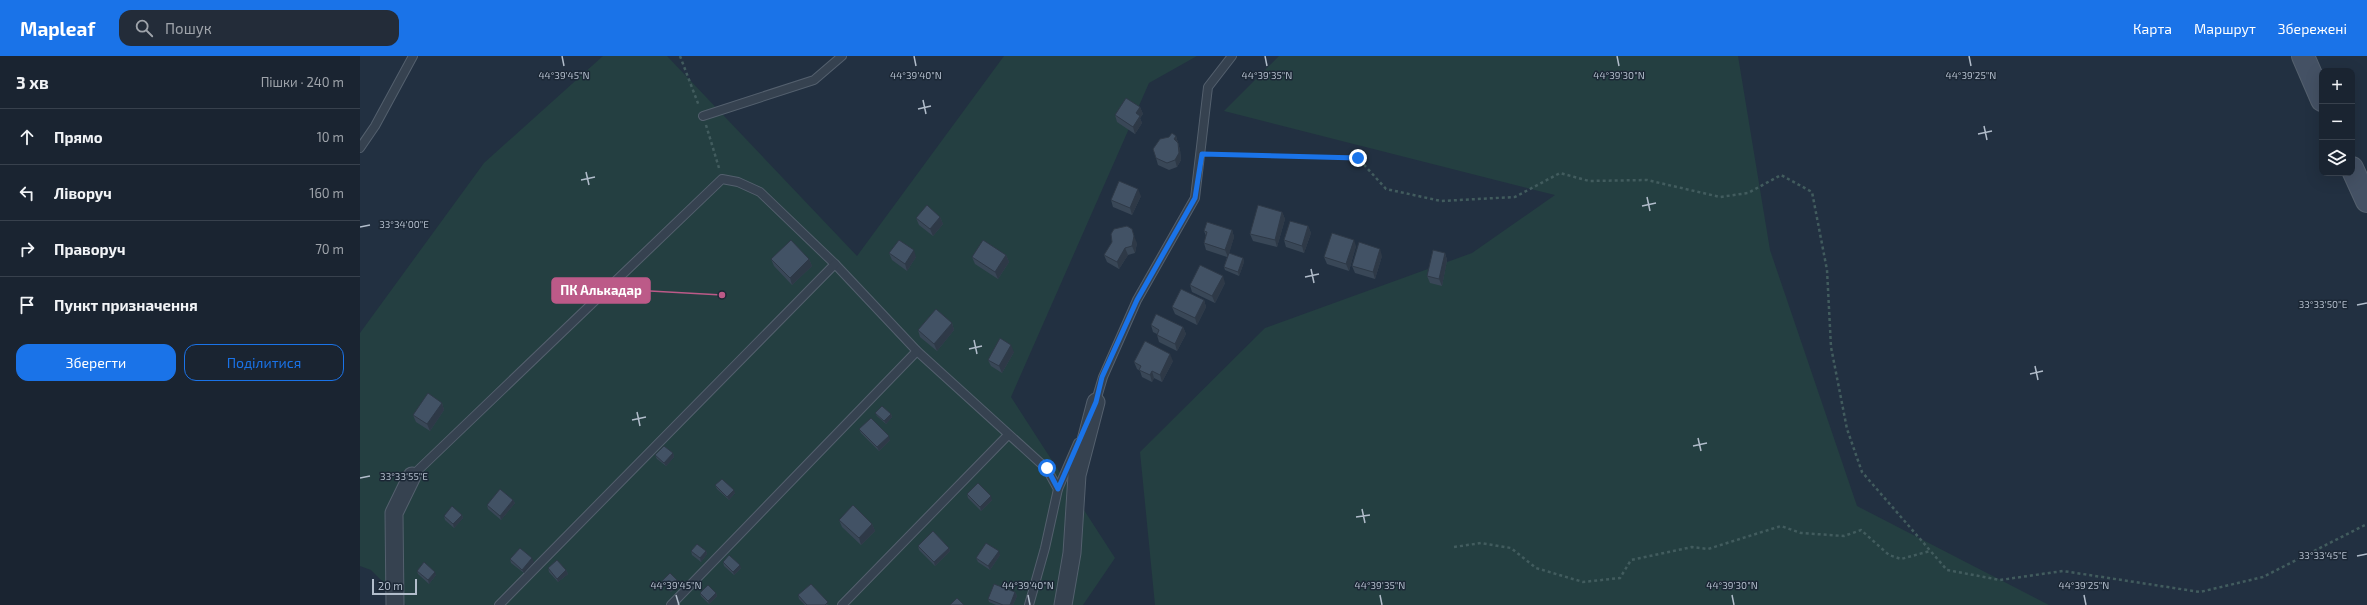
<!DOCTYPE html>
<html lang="uk">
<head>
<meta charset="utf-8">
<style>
  body { margin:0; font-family:"Exo 2",sans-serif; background:#232c39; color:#f1f3f6 }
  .controls { position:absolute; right:12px; top:12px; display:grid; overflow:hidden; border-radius:8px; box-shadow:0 4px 16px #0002 }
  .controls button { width:36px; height:36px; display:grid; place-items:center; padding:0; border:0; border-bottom:1px solid #38414d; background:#1a2431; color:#f1f3f6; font:20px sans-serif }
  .scale { position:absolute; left:12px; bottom:10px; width:45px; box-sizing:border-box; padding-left:4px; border:2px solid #b2bdcb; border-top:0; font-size:11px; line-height:14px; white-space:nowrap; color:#b2bdcb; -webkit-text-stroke:3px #1b2735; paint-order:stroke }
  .stop { position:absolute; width:12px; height:12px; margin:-9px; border:3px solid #1a73e8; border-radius:50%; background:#fff }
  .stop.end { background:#1a73e8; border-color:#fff; box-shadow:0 1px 4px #0008 }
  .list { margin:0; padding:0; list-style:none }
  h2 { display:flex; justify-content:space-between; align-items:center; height:52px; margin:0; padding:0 16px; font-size:17px }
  h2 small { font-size:13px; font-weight:400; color:#9fa4ab }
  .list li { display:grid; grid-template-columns:26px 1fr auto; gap:12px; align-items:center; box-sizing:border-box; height:56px; padding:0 16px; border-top:1px solid #38414d }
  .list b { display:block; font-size:15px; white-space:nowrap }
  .list em { font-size:13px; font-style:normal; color:#9fa4ab }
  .actions { display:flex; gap:8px; padding:12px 16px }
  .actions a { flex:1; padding:9px 0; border:1px solid #1a73e8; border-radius:12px; text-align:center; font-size:14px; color:#1a73e8 }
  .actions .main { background:#1a73e8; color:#fff }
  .icon { flex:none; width:22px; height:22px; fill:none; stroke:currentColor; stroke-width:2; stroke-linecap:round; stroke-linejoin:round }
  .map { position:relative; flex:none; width:2007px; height:549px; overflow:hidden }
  header { display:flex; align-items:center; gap:24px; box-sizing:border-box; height:56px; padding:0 20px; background:#1a73e8; color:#fff }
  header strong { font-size:19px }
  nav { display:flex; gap:22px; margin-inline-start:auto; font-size:14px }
  .search { width:280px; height:36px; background:#232c39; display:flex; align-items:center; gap:10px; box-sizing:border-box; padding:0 14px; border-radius:12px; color:#9fa4ab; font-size:15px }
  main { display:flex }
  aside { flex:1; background:#1a2431 }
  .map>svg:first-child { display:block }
  .green { fill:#243f41 }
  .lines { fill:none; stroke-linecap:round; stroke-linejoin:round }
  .service-casing { stroke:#54606e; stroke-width:10 }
  .minor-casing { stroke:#54606e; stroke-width:19 }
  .secondary-casing { stroke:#54606e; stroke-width:24 }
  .path { stroke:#425c5e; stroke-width:2.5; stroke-dasharray:3 3; stroke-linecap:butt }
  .service { stroke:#364250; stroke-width:8 }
  .minor { stroke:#364250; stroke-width:17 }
  .secondary { stroke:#445164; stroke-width:22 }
  .wall { fill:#394757 }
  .shaded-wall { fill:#2e3947 }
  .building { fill:#425265; stroke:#2e3947 }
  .route { stroke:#1a73e8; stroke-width:5 }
  .ticks { fill:none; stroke:#b2bdcb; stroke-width:1.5 }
  .ticks-label { font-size:10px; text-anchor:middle; fill:#b2bdcb; stroke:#1b2735; stroke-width:3; stroke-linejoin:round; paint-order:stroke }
  .leader { fill:none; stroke:#bc5a88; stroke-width:1.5 }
  .callout-dot { fill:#bc5a88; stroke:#1b2735; stroke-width:1.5 }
  .callout { fill:#bc5a88; stroke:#bc5a88; stroke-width:1.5 }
  .callout-label { font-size:13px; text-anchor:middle; font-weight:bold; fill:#fff }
</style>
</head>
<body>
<header>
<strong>Mapleaf</strong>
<div class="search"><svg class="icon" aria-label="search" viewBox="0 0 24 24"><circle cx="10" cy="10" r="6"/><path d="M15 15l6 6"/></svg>Пошук</div>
<nav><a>Карта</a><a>Маршрут</a><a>Збережені</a></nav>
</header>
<main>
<aside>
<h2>3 хв<small>Пішки · 240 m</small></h2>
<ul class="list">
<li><svg class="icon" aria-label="ahead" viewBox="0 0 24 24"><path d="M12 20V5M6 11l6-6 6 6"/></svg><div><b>Прямо</b></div><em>10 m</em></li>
<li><svg class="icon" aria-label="left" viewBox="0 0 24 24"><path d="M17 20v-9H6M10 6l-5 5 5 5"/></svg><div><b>Ліворуч</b></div><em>160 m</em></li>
<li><svg class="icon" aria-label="right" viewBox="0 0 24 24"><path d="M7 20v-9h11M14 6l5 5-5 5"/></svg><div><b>Праворуч</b></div><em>70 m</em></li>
<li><svg class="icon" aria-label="arrive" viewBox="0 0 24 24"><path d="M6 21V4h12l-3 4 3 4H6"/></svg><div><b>Пункт призначення</b></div></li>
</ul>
<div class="actions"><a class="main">Зберегти</a><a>Поділитися</a></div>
</aside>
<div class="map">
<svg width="2007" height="549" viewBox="0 0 2007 549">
  <rect width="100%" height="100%" fill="#223041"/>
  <g class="green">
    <path d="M243,0H307L497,200L644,0H837L789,27L651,341L755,502L723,549H46L11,514L0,510V277L124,107Z"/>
    <path d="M919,0H1378L1410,194L1497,450L1689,549H795L780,396L905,272L1112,197L1195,139L864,55Z"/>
  </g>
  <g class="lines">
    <defs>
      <g id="service">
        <path d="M343,60L454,24L482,0"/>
        <path d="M0,92L15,70L53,0"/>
        <path d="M735,348L743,321L777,244L835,142L848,31L872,0"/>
        <path d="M52,420L362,123L378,126L400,136L475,208L557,295L687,413L698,433L685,492L669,549"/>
        <path d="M698,433L718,387"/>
        <path d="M139,549L475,208"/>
        <path d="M311,549L557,295"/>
        <path d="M482,549L648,379"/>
      </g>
      <g id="minor">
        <path d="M35,549L34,457L52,420"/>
        <path d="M703,549L712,497L717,419L736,346"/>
      </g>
      <g id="secondary">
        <path d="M1943,0L1962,44"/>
        <path d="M1992,112L2007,145"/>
      </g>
    </defs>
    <use href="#service" class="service-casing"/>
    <use href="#minor" class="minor-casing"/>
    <use href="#secondary" class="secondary-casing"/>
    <g class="path">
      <path d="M320,0L339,50"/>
      <path d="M346,69L359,112"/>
      <path d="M851,98L998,102L1026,133L1081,145L1155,141L1200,117L1229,125L1287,124L1360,141L1388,137L1421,119L1452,136L1467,214L1471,291L1487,373L1502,416L1587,514L1640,524L1703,515L1840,536L1903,521L2007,468"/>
      <path d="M1094,491L1121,487L1151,492L1176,512L1223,526L1260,522L1271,504L1332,491L1348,493L1421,470L1441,477L1484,480L1501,474L1529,499L1541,503L1570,495"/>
    </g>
    <use href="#service" class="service"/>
    <use href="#minor" class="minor"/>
    <use href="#secondary" class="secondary"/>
  </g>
  <g class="wall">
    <path d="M780,51L783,58L780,62L782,67L775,78L757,66L755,59Z"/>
    <path d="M816,80L820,94L821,104L817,111L809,114L798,109L796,102Z"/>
    <path d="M781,140L772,159L753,151L751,144Z"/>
    <path d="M922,156L925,163L917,191L893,185L890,178Z"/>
    <path d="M580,161L583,168L573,180L559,169L556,162Z"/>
    <path d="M948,170L951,177L944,197L926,191L924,184Z"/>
    <path d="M872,174L874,181L869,197L883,202L884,206L879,220L865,214L864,211L867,201L846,194L844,187L846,180L844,175Z"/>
    <path d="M777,187L775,197L768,199L759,213L747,206L744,199Z"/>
    <path d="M996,190L989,215L967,208L964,201Z"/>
    <path d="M529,197L556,201L547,215L532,204Z"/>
    <path d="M1085,197L1087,204L1082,230L1070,227L1067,220Z"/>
    <path d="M646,199L649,206L638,223L615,208L612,201Z"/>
    <path d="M1022,200L1015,223L995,217L992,210Z"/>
    <path d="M411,203H449L452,210L432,229L414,210Z"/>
    <path d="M865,227L855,247L832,236L830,229Z"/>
    <path d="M844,244L846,251L837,269L815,258L812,251Z"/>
    <path d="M592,267L594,274L577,295L560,281L558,274Z"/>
    <path d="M791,269L823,271L826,278L817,295L799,286L797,279V278L793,276Z"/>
    <path d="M654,296L642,317L631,310L628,304Z"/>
    <path d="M813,305L802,326L794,322L792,326L782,321L780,315L777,313L774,306Z"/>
    <path d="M82,347L84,354L70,375L56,366L53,359Z"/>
    <path d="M515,357L531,358L532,361L526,368L517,360Z"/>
    <path d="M499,373L530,384L519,395L501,377Z"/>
    <path d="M313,397L314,401L306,410L297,403L295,399Z"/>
    <path d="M355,429L375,437L369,444L357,433Z"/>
    <path d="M607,438L632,444L621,455L608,442Z"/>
    <path d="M153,444L155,447L141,464L128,453L127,449Z"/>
    <path d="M102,459L103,462L94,472L85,464L84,460Z"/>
    <path d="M479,464L512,468L515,475L501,489L482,471Z"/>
    <path d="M558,490L589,492L590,495L575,510L559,494Z"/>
    <path d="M331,495H346L347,498L341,506L332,499Z"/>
    <path d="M640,499L630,514L618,506L616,502Z"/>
    <path d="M150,503L174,506L164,517L151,507Z"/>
    <path d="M363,506L381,512L374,519L364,510Z"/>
    <path d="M188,512L206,514L208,518L198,526L189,516Z"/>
    <path d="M57,515L76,519L69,528L58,518Z"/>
    <path d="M317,524L319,527L311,536L303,528L302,525Z"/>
    <path d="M655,536L657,540L653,549H636L629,546L628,543Z"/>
    <path d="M340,537H356L357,540L349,548L341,540Z"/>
    <path d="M438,539L469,549H445L439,543Z"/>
  </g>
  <g class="shaded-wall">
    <path d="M780,51L783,58L780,62L782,67L775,78L773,71L776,57Z"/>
    <path d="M816,80L820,94L821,104L817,111L815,104L814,83Z"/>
    <path d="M778,133L781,140L772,159L770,152Z"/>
    <path d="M922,156L925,163L917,191L915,184Z"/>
    <path d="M580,161L583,168L573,180L570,173Z"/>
    <path d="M948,170L951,177L944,197L942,190Z"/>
    <path d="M872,174L874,181L868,201L865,194Z"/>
    <path d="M774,180L777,187L775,197L772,190Z"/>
    <path d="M994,184L996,190L989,215L986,208Z"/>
    <path d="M765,192L768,199L759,213L757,206Z"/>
    <path d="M1020,193L1022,200L1015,223L1013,216Z"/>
    <path d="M554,194L556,201L547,215L545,208Z"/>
    <path d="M1085,197L1087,204L1082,230L1079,223Z"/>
    <path d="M646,199L649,206L638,223L635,216Z"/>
    <path d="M883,202L884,206L879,220L878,216Z"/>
    <path d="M449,203L452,210L432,229L430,222Z"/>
    <path d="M863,220L865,227L855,247L852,240Z"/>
    <path d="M844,244L846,251L837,269L835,262Z"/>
    <path d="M592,267L594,274L577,295L574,288Z"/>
    <path d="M823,271L826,278L817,295L815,288Z"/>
    <path d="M651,289L654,296L642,317L639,310Z"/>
    <path d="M810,298L813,305L802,326L800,319Z"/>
    <path d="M792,315L794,322L792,326L790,319Z"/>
    <path d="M82,347L84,354L70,375L67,368Z"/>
    <path d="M531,358L532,361L526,368L524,365Z"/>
    <path d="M529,380L530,384L519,395L517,391Z"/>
    <path d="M313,397L314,401L306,410L304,407Z"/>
    <path d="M374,434L375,437L369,444L367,441Z"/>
    <path d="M631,440L632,444L621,455L620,451Z"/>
    <path d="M153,444L155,447L141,464L140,460Z"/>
    <path d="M102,459L103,462L94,472L93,468Z"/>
    <path d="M512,468L515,475L501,489L499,482Z"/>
    <path d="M589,492L590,495L575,510L574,506Z"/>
    <path d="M346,495L347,498L341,506L340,502Z"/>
    <path d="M639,495L640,499L630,514L628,510Z"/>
    <path d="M172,502L174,506L164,517L162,514Z"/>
    <path d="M380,509L381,512L374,519L373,516Z"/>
    <path d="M206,514L208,518L198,526L197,523Z"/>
    <path d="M75,516L76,519L69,528L68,524Z"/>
    <path d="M317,524L319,527L311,536L309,532Z"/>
    <path d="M655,536L657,540L653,549H650Z"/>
    <path d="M356,537L357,540L349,548L348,545Z"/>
  </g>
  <g class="building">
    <path d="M766,42L780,51L776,57L780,60L773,71L755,59Z"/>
    <path d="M812,77L816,80L814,83L818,87L819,97L815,104L807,107L796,102L793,93L800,83L809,81Z"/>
    <path d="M759,125L778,133L770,152L751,144Z"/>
    <path d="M567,149L580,161L570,173L556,162Z"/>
    <path d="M898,149L922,156L915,184L890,178Z"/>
    <path d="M930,165L948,170L942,190L924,184Z"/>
    <path d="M847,166L872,174L865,194L844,187L847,176L844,175Z"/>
    <path d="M767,170L772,173L774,180L772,190L765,192L757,206L744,199L752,186L751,178L754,173Z"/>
    <path d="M972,177L994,184L986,208L964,201Z"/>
    <path d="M431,184L449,203L430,222L411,203Z"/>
    <path d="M539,184L554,194L545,208L529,197Z"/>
    <path d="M623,184L646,199L635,216L612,201Z"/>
    <path d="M999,186L1020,193L1013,216L992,210Z"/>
    <path d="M1073,194L1085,197L1079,223L1067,220Z"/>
    <path d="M869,197L883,202L878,216L864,211Z"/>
    <path d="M840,209L863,220L852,240L830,229Z"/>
    <path d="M821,233L844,244L835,262L812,251Z"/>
    <path d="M576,253L592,267L574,288L558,274Z"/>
    <path d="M796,258L823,271L815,288L797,279L799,274L791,269Z"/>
    <path d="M640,282L651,289L639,310L628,304Z"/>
    <path d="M785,285L810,298L800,319L792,315L790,319L779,314L781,310L774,306Z"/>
    <path d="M68,337L82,347L67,368L53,359Z"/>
    <path d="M522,350L531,358L524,365L515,357Z"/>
    <path d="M511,362L529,380L517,391L499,373Z"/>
    <path d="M304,390L313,397L304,407L295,399Z"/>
    <path d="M362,423L374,434L367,441L355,429Z"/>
    <path d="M618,427L631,440L620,451L607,438Z"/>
    <path d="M140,433L153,444L140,460L127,449Z"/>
    <path d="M493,449L512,468L499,482L479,464Z"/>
    <path d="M92,450L102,459L93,468L84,460Z"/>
    <path d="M573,475L589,492L574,506L558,490Z"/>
    <path d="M626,487L639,495L628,510L616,502Z"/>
    <path d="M337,488L346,495L340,502L331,495Z"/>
    <path d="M160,492L172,502L162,514L150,503Z"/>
    <path d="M369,499L380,509L373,516L363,506Z"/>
    <path d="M197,504L206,514L197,523L188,512Z"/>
    <path d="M64,506L75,516L68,524L57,515Z"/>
    <path d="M310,517L317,524L309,532L302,525Z"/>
    <path d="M451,528L468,546L465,549H447L438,539Z"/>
    <path d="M634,528L655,536L650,549H643L628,543Z"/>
    <path d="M348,529L356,537L348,545L340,537Z"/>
    <path d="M597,542L604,549H590Z"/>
  </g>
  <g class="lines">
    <path class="route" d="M687,412L698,433L736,346L742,321L777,244L835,142L842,98L998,102"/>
  </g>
  <path class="ticks" d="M202,0L204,10M554,0L556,10M905,0L907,10M1257,0L1259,10M1609,0L1611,10M563,44L566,58M558,53L571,50M1624,70L1627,84M1618,78L1632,75M226,116L229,129M221,124L235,121M1287,141L1290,155M1282,150L1296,147M0,171L10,169M951,213L954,227M945,221L959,218M1997,249L2007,247M614,284L617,298M609,293L622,290M1675,310L1678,324M1670,318L1683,315M277,356L280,370M272,364L286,361M1338,382L1341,395M1333,390L1347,387M0,422L10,420M1002,453L1005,467M996,461L1010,459M1997,500L2007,498M316,539L319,549M668,539L670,549M1020,539L1022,549M1372,539L1374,549M1724,539L1726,549"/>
  <g class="ticks-label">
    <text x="204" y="23">44°39'45"N</text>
    <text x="556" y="23">44°39'40"N</text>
    <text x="907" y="23">44°39'35"N</text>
    <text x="1259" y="23">44°39'30"N</text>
    <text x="1611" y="23">44°39'25"N</text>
    <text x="44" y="172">33°34'00"E</text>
    <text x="1963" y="252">33°33'50"E</text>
    <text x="44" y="424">33°33'55"E</text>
    <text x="1963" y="503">33°33'45"E</text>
    <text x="316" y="533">44°39'45"N</text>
    <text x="668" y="533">44°39'40"N</text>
    <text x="1020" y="533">44°39'35"N</text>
    <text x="1372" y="533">44°39'30"N</text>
    <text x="1724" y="533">44°39'25"N</text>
  </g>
  <path class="leader" d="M362 239L290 235"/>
  <circle class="callout-dot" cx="362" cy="239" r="4"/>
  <rect class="callout" x="192" y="222" width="98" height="25" rx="4"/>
  <g class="callout-label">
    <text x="241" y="239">ПК Алькадар</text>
  </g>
</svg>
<div class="controls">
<button>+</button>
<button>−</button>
<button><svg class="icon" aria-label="layers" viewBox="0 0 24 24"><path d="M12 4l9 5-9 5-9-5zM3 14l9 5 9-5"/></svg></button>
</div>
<div class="scale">20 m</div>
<div class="stop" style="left:687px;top:412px"></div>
<div class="stop end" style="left:998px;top:102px"></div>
</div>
</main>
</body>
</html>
